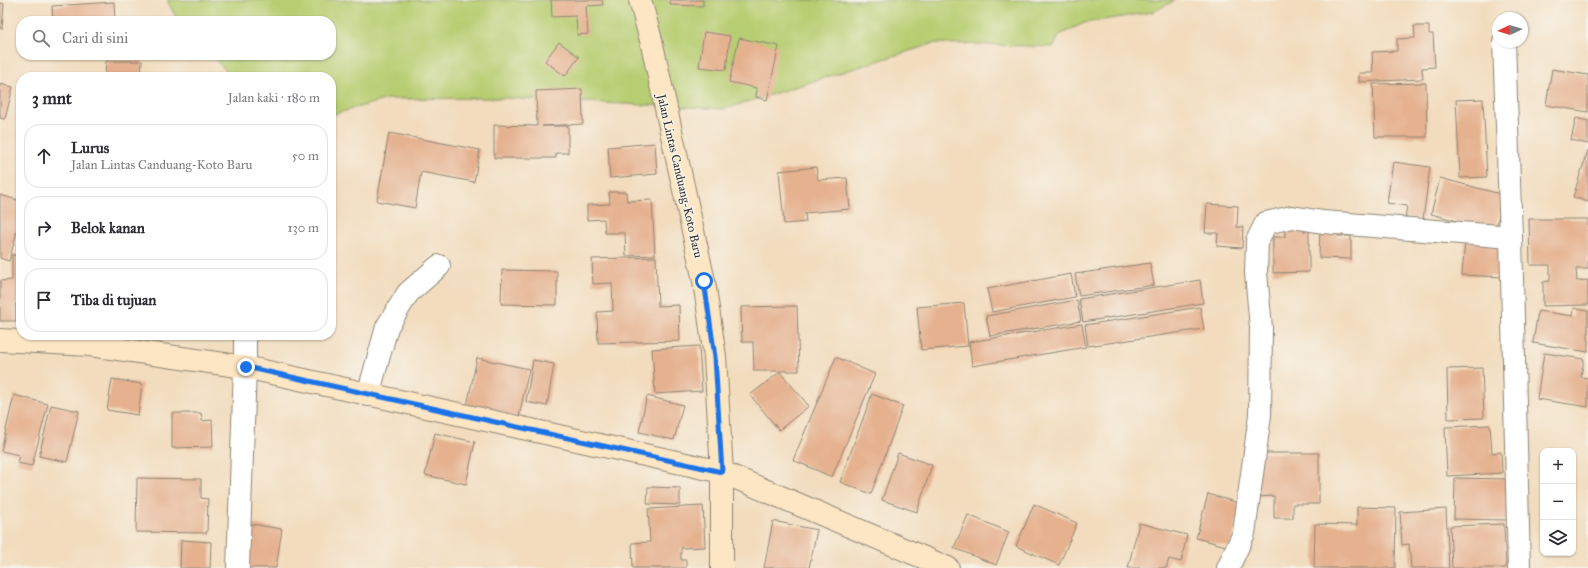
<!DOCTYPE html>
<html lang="id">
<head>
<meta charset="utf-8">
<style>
  body { margin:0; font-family:"IM FELL Great Primer",serif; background:#f2f2f3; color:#2b2b33 }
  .controls { position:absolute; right:12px; bottom:12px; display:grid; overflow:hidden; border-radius:8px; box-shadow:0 1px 3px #0004 }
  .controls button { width:36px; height:36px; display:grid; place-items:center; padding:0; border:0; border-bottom:1px solid #e1e1e2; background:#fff; color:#2b2b33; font:20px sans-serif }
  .compass { position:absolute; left:1492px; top:12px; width:36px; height:36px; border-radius:50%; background:#fff; box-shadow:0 1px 3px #0004; rotate:266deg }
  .stop { position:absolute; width:12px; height:12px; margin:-9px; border:3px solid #1a73e8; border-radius:50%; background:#fff }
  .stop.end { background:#1a73e8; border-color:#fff; box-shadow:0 1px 4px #0008 }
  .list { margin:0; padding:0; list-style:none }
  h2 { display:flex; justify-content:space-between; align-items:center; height:52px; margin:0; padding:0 16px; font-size:17px }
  h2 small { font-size:13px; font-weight:400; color:#7c7c81 }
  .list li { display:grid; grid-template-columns:26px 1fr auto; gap:12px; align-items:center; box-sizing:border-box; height:64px; margin:0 8px 8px; padding:0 8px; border:1px solid #e1e1e2; border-radius:16px }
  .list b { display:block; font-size:15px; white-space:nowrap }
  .list p { margin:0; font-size:13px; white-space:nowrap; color:#7c7c81 }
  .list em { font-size:13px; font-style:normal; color:#7c7c81 }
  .icon { flex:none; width:22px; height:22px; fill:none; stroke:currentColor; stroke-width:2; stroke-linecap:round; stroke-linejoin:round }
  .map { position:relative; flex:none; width:1588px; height:568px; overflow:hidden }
  .search { position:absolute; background:#fff; box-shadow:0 1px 3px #0004; left:16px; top:16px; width:320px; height:44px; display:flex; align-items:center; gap:10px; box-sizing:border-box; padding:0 14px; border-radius:16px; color:#7c7c81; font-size:15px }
  .panel { position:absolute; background:#fff; box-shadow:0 1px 3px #0004; left:16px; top:72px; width:320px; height:268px; border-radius:16px }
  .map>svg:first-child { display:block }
  .green { fill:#b7cd71; stroke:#717c4e }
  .building { fill:#e5b18f }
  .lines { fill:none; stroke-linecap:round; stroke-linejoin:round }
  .street-casing { stroke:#8e8474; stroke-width:24 }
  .secondary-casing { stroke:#8e8474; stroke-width:24 }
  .street { stroke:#fff; stroke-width:22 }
  .secondary { stroke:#fce6c4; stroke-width:22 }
  .route { stroke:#1a73e8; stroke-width:5 }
  .labels { text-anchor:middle; stroke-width:3; stroke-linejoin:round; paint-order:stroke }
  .street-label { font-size:12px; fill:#2b2b2b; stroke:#f7f3e8 }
</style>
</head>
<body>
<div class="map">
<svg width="1588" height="568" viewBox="0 0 1588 568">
  <rect width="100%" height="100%" fill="#f7f3e8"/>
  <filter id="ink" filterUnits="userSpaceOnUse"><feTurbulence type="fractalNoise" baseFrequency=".025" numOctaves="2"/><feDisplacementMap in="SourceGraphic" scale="8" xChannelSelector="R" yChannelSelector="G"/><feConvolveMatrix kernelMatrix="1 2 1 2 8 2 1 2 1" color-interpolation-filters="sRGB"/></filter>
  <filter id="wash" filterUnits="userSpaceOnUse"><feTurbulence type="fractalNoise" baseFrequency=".012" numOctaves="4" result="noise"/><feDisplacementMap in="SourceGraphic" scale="16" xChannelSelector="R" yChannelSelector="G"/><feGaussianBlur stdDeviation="0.9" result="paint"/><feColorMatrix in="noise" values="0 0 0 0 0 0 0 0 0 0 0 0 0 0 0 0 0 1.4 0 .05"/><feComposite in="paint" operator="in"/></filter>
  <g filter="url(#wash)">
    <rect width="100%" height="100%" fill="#f2dcbd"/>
    <path class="green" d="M167,0H1176L1153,12L1084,23L1059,35L1054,47L935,43L725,109L503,98L387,99L331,115V77H232L211,55H331V21H178Z"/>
    <g id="blocks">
      <g class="building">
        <path d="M551,0H602L603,5L586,6L588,34L577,35L576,16L552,17Z"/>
        <path d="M670,0H703V6L670,5Z"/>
        <path d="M114,2L115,21H53L52,6Z"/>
        <path d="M0,3L4,4L2,29L0,28Z"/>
        <path d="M1414,26H1429V34H1433L1435,67L1422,68L1423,79L1359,82V73H1373L1372,52L1397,51V39L1415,38Z"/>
        <path d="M704,32L730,36L726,70L699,67Z"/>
        <path d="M739,38L779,46L767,100L756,97L757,88L729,82Z"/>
        <path d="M559,42L579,57L565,76L545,61Z"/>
        <path d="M106,61H142L141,77H105Z"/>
        <path d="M1552,69L1588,75V112L1546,105Z"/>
        <path d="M1426,83L1427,137H1375L1373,84Z"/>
        <path d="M0,84L13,87L5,119L0,118Z"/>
        <path d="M582,89L583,124L542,126H568V153H556V158H494V125L537,126L536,91Z"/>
        <path d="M1483,99L1487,177L1460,178L1456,100Z"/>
        <path d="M1576,118L1588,121V144L1571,140Z"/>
        <path d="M389,133L480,150L474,182L421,172L415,208L377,201Z"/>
        <path d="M655,143L657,174L610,178L608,147Z"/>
        <path d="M1588,150V202L1573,197Z"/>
        <path d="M1393,162L1430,167L1423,219L1405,217L1407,206L1387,203Z"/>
        <path d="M816,167L818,180L847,178L850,209L805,213L806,222L784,224L779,171Z"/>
        <path d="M1440,178L1504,195L1495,231L1431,214Z"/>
        <path d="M609,192H626L627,201L652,200L655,255L626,256L625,233H605L604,219L587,220V205L610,204Z"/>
        <path d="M0,195L21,201V216L9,261L0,258Z"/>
        <path d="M1207,204L1238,206L1237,227H1243L1242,248L1217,246L1218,233H1205Z"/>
        <path d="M1529,219H1588V269H1576L1577,281L1588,280V305L1543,306V282L1550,281V265H1530Z"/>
        <path d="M1285,224H1303V231H1309V272L1273,273V237H1285Z"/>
        <path d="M1320,226H1338V236H1351V259L1319,258Z"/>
        <path d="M1465,241L1504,243L1502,277L1462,275Z"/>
        <path d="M12,255H21V304H16V321H0V281L12,280Z"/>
        <path d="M656,257L658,306L679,305L680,341L598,343L597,312L613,311L612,283L593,284L592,259Z"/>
        <path d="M1150,263L1154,285L1079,296L1075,274Z"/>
        <path d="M502,270L557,271V305L501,304Z"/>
        <path d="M1071,274L1075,297L992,312L987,289Z"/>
        <path d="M1200,280L1203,303L1083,322L1079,299Z"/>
        <path d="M1077,300L1081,321L990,336L986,316Z"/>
        <path d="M964,303L968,346L921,350L917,307Z"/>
        <path d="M797,306L799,371H754L753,342H742L741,307Z"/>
        <path d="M1200,307L1204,329L1088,346L1085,325Z"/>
        <path d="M1574,308L1588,311V352L1533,343L1538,311L1573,316Z"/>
        <path d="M1082,324L1086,347L972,366L969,342Z"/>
        <rect x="130" y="335" width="18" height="3"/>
        <path d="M699,346L702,391L655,394L652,349Z"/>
        <path d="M1544,353L1584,359L1581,377L1588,378V407L1537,399Z"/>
        <path d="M836,357L875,374L832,477L793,460Z"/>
        <path d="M477,358L529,369L519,417L467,406Z"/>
        <path d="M533,360L554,364L547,406L526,402Z"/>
        <path d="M1482,368L1484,418L1448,419L1447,369Z"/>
        <path d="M780,372L809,406L779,430L750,395Z"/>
        <path d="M112,379L142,384L138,415L107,410Z"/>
        <path d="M872,394L903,406L871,494L840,482Z"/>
        <path d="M14,395L48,404L32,466L17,463L19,455L1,451Z"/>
        <path d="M647,396L683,405L674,440L639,432Z"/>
        <path d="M51,405L79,411L67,462L39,456Z"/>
        <path d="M172,413H201L202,421L212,420L213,447L172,448Z"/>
        <path d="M1490,425L1492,453L1501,452L1502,473L1447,476L1445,427Z"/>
        <path d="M435,433L475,442L466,484L425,475Z"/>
        <path d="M898,453L932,465L917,512L882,500Z"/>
        <path d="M1256,453H1319V504H1293V518H1274V496L1256,497Z"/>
        <path d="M137,478L201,479V498L208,499L207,533L136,532Z"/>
        <path d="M1455,478L1509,479L1508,520L1454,519Z"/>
        <path d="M648,487L680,488V505L647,504Z"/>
        <path d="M1208,494L1242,504L1230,547L1196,538Z"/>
        <path d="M1034,504L1077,523L1059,565L1016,546Z"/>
        <path d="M703,506L705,547L681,548V560H686V568H633L632,543L650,542L648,509Z"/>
        <path d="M1357,507L1396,508L1395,568H1314L1315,524L1357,525Z"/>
        <path d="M1446,509L1449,568H1411L1409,544L1402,545L1400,512Z"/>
        <path d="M968,515L1009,532L996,565L954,548Z"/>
        <path d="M773,521L817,530L809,568H764Z"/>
        <path d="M1139,523L1187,535L1181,562L1169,559L1166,568H1128Z"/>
        <path d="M251,524L282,529L276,568H244Z"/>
        <path d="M1504,524L1506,568H1452L1450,526Z"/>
        <path d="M181,540L211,542L210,568H180Z"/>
      </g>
    </g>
  </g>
  <g filter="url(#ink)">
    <use href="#blocks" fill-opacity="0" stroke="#8e8474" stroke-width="1"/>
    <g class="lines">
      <defs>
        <g id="street">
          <path d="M1504,42L1511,237L1519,568"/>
          <path d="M368,395L387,327L408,293L439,266"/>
          <path d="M238,568L245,367V335"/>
          <path d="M1228,568L1244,533L1260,415L1261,328L1256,273L1257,241L1266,223L1292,217L1323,222L1511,237"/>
        </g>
        <g id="secondary">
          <path d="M640,0L651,40L704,281L715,357L722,472V568"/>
          <path d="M0,340L90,345L245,367L722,472L948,568"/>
        </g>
      </defs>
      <use href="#street" class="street-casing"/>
      <use href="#secondary" class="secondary-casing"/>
      <use href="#street" class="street"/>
      <use href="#secondary" class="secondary"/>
    </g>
  </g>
  <g class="lines" filter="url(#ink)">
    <path class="route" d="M246,367L722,472L715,357L704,281"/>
  </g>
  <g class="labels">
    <g class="street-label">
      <text transform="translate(680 176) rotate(77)" y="4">Jalan Lintas Canduang-Koto Baru</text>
    </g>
  </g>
</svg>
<div class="controls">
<button>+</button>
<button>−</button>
<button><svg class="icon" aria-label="layers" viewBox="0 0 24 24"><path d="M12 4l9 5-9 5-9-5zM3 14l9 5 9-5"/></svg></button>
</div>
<svg class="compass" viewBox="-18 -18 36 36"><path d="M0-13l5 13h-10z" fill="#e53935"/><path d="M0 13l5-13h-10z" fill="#7c7c81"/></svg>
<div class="stop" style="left:704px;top:281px"></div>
<div class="stop end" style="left:246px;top:367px"></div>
<div class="search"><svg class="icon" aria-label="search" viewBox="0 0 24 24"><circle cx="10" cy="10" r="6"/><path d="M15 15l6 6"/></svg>Cari di sini</div>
<section class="panel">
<h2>3 mnt<small>Jalan kaki · 180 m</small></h2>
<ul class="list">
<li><svg class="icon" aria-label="ahead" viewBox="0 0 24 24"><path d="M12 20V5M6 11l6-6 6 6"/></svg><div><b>Lurus</b><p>Jalan Lintas Canduang-Koto Baru</p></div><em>50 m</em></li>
<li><svg class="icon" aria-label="right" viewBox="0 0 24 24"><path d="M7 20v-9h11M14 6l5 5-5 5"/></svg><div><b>Belok kanan</b></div><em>130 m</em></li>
<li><svg class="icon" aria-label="arrive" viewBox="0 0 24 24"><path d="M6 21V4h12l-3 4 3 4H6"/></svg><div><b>Tiba di tujuan</b></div></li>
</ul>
</section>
</div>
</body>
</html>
